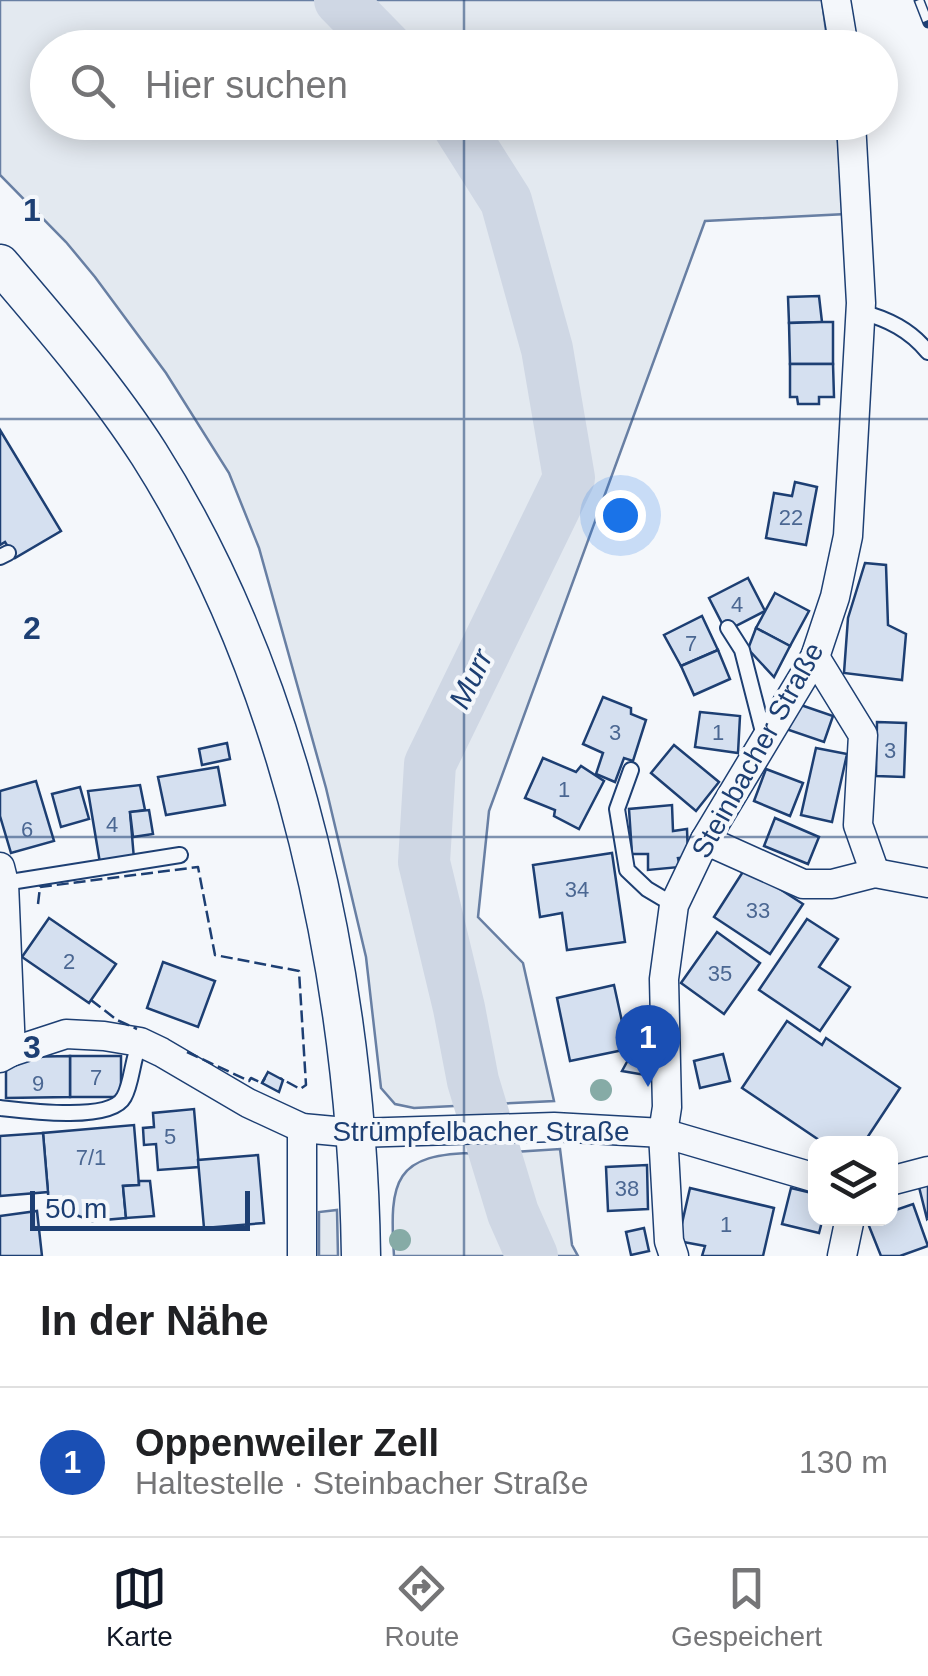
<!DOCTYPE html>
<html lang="de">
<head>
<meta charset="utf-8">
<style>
  body { margin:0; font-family:Arial,sans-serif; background:#f6f6f6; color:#202124 }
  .controls { position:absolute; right:30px; bottom:30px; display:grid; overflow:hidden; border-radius:20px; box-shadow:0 5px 25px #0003 }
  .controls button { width:90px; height:90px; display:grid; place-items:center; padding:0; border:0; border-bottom:2px solid #e0e0e0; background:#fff; color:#202124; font:50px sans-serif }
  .scale { position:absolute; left:30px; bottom:25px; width:220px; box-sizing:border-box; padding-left:10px; border:5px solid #1d3f73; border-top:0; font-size:28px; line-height:35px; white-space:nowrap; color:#1d3f73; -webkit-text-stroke:8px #f4f7fb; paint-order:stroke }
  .you { position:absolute; left:620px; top:515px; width:35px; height:35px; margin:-25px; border:8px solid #fff; border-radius:50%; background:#1a73e8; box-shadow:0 0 0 15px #1a73e833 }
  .badge { display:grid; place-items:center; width:65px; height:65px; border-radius:50%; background:#111827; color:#fff; font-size:32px; font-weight:700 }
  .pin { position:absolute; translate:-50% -82px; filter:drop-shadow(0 2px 5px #0008) }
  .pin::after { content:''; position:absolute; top:52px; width:35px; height:30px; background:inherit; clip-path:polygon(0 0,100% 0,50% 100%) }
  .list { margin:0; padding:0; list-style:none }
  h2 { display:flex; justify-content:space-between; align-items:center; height:130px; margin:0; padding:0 40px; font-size:42px }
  h2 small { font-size:32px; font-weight:400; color:#757577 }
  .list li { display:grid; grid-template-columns:65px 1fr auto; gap:30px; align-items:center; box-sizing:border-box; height:150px; padding:0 40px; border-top:2px solid #e0e0e0 }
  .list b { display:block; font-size:38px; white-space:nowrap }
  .list p { margin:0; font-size:32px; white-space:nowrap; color:#757577 }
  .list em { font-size:32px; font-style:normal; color:#757577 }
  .icon { flex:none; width:55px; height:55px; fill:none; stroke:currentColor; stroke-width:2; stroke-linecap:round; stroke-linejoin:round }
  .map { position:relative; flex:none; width:928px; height:1256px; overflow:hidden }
  .search { position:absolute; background:#fff; box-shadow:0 5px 25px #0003; left:30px; right:30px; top:30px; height:110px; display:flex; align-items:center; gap:25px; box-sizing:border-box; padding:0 35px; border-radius:55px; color:#757577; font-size:38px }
  .sheet { height:280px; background:#fff }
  nav { display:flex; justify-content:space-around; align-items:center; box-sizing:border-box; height:140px; border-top:2px solid #e0e0e0; background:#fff; font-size:28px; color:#757577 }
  nav a { display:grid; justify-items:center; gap:5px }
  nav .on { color:#111827 }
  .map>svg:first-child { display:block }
  .green { fill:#e3e9f0; stroke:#687fa3; stroke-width:2.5 }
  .water { fill:#cfd7e4; stroke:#687fa3; stroke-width:2.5 }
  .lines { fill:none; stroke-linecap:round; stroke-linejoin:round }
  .river { stroke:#cfd7e4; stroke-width:52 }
  .building { fill:#d5e0f0; stroke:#1d3f73; stroke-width:2.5 }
  .lane-casing { stroke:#1d3f73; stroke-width:18 }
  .street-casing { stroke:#1d3f73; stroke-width:31 }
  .secondary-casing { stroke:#1d3f73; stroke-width:41 }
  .lane { stroke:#f4f7fb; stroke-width:14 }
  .street { stroke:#f4f7fb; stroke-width:28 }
  .secondary { stroke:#f4f7fb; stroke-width:38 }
  .rail-casing { stroke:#1d3f73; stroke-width:11 }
  .rail { stroke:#f4f7fb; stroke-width:8; stroke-dasharray:22; stroke-linecap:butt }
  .fence { stroke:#1d3f73; stroke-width:2.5; stroke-dasharray:12 5; stroke-linecap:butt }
  .tree { fill:#86aba6 }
  .grid { fill:none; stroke:#1d3f73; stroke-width:2.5; stroke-opacity:0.55 }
  .labels { text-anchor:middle; stroke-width:8; stroke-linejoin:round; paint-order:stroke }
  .number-label { font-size:22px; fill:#4b6792 }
  .street-label { font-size:28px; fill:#1d3f73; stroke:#f4f7fb }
  .water-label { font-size:30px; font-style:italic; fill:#1d3f73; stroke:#f4f7fb }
  .grid-label { font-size:32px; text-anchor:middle; font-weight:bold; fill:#1d3f73; stroke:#f4f7fb; stroke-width:8; stroke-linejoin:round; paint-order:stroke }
</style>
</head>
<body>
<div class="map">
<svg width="928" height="1256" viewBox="0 0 928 1256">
  <rect width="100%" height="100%" fill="#f4f7fb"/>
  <g class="green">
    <path d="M0,0H822L828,47L48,48V122L836,123L846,214L705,221L489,811L478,917L523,963L554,1101L414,1108L395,1104L381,1088L366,957L326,788L259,548L229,473L166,373L95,277L66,242L0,175Z"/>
    <path d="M560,1149L572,1245L578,1256H550L529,1211L514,1152Z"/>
    <path d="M478,1153L520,1256H394C389,1180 394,1153 478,1153Z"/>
    <path d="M337,1210L338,1256H319V1212Z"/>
  </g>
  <path class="water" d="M514,1151L529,1211L550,1256H520L478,1153Z"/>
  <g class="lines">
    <g class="river">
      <path d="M340,0L387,48"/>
      <path d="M456,122L506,201L547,349L569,478L430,764L424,862L459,1008L473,1081L513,1213L532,1256"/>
    </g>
  </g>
  <g class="building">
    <path d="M819,296L822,322L789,323L788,297Z"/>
    <path d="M822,322H833V364H790L789,323Z"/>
    <path d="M790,364H833L834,397H819V404H798L797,397H790Z"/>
    <path d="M0,430L61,531L15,558L5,542L0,545Z"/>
    <path d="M795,482L817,487L806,545L766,538L774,493L792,496Z"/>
    <path d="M865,563L886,565L888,625L906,634L902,680L844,673L848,618Z"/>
    <path d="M748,578L765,611L726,631L709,598Z"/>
    <path d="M775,593L809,611L790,646L756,628Z"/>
    <path d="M702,616L718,650L681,666L664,635Z"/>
    <path d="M756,628L790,646L774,677L748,649Z"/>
    <path d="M718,650L730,679L694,695L681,666Z"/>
    <path d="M603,697L631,708V714L646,720L633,761L624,758L615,782L596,774L603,753L583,744Z"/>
    <path d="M795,703L833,716L824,742L786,729Z"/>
    <path d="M700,712L740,716L738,753L695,747Z"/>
    <path d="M877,722L906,723L904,777L876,776Z"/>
    <path d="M227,743L230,759L202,765L199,749Z"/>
    <path d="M674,745L719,782L696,811L651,773Z"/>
    <path d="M816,748L847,754L832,822L801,815Z"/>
    <path d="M543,758L576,772L581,766L604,781L579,829L554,816L555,810L525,798Z"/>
    <path d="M218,767L225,805L166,815L158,777Z"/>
    <path d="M766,769L803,783L790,816L754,801Z"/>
    <path d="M36,781L54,841L11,853L0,816V791Z"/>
    <path d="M140,785L145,810L130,812L134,859L100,863L88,791Z"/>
    <path d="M80,787L89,819L61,827L52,794Z"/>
    <path d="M672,805L673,831L687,829L688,857L678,858L680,867L648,870V854H632L629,809Z"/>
    <path d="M149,810L153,834L133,837L130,812Z"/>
    <path d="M775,818L819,837L808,864L764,846Z"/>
    <path d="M612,853L625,942L567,950L562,913L540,917L533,865Z"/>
    <path d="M746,867L803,904L770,954L714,917Z"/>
    <path d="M49,918L116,964L89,1003L22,957Z"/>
    <path d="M807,919L838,939L819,967L850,987L820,1031L759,990Z"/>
    <path d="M717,932L760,963L724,1014L681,983Z"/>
    <path d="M163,962L215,981L198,1027L147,1008Z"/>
    <path d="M614,985L628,1049L570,1061L557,998Z"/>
    <path d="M787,1021L822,1045L826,1038L900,1088L863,1144H825L742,1088Z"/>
    <path d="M638,1053L645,1075L622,1071L628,1060Z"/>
    <path d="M723,1054L730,1081L700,1088L694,1061Z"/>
    <rect x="70" y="1056" width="51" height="41"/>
    <path d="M70,1056V1097L6,1098V1069L19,1057Z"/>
    <path d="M268,1072L283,1080L279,1092L262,1083Z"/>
    <path d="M194,1109L199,1167L158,1170L156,1144L144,1145L143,1128L154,1127L153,1113Z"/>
    <path d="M134,1125L139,1185L123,1186L126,1218L92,1221L49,1205L43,1133Z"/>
    <path d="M43,1133L48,1192L0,1196V1136Z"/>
    <path d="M258,1155L264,1223L204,1228L198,1160Z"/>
    <path d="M647,1165L648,1209L608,1211L606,1167Z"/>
    <path d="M139,1181H150L154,1216L126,1218L123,1186L139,1185Z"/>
    <path d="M928,1185V1218L927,1219L919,1187Z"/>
    <path d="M690,1188L774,1208L763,1256H702L705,1246L678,1241Z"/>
    <path d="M791,1188L816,1194V1218H823L819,1233L782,1224Z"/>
    <path d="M913,1204L928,1246L900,1256H881L867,1221L890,1218V1212Z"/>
    <path d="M37,1211L42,1256H0V1216Z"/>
    <path d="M644,1228L649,1251L631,1255L626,1232Z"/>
  </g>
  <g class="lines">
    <defs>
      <g id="lane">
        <path d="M861,312C888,319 910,330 928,352"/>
        <path d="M0,557L8,553"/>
        <path d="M728,628L742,650L764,736"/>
        <path d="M631,770L617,809L627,870L647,889L674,905"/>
        <path d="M4,883L180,855"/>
        <path d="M0,1108C26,1111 111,1122 124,1097C132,1083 132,1060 140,1042"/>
      </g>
      <g id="street">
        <path d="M836,0L844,48"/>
        <path d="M815,657L863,735L858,825L875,873"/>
        <path d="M705,840L803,884H832L875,873L928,883"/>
        <path d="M0,867L4,883L11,1052"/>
        <path d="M0,1058L11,1052L66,1034L104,1036L140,1042L161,1052L248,1103L302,1128L356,1133L554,1127L663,1133L816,1178"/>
        <path d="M302,1128V1256"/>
        <path d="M890,1181L928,1171"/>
        <path d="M674,1256L669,1241L663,1133L667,1107L664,979L674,905L705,840L815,657L835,597L848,536L861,303L851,122"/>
        <path d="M842,1256L850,1218"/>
      </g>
      <path id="secondary" d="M0,264C52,325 106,387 149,454C295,684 357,987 361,1256"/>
    </defs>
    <use href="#lane" class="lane-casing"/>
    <use href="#street" class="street-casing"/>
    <use href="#secondary" class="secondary-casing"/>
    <use href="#lane" class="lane"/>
    <use href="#street" class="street"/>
    <use href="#secondary" class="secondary"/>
    <defs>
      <path id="rail" d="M919,0L928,23"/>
    </defs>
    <use href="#rail" class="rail-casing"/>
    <use href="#rail" class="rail"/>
    <g class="fence">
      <path d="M38,904L40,887L198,867L215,955L299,971L306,1085L300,1089L280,1078"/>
      <path d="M91,1000L117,1020L137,1029"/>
      <path d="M187,1052L249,1081L251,1078L262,1083L265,1078"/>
    </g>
  </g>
  <g class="tree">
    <circle cx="601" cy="1090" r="11"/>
    <circle cx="400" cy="1240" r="11"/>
  </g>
  <path class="grid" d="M464,0V48M464,122V1256M0,419H928M0,837H928"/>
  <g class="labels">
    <g class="number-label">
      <text x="791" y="525">22</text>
      <text x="737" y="612">4</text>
      <text x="691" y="651">7</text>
      <text x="615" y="740">3</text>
      <text x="718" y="740">1</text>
      <text x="890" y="758">3</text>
      <text x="564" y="797">1</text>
      <text x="112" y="832">4</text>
      <text x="27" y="837">6</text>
      <text x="577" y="897">34</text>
      <text x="758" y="918">33</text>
      <text x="69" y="969">2</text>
      <text x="720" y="981">35</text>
      <text x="96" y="1085">7</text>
      <text x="38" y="1091">9</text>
      <text x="170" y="1144">5</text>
      <text x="91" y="1165">7/1</text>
      <text x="627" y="1196">38</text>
      <text x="726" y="1232">1</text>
    </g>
    <g class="street-label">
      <text transform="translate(757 750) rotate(-61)" y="10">Steinbacher Straße</text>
      <text x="481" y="1141">Strümpfelbacher Straße</text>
    </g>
    <g class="water-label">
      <text transform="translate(471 679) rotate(-64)" y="10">Murr</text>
    </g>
  </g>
  <g class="grid-label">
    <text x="32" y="221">1</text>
    <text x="32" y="639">2</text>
    <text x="32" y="1058">3</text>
  </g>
</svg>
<div class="controls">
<button><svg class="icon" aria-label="layers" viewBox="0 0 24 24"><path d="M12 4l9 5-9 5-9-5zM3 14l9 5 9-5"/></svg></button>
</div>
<div class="scale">50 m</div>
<div class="you"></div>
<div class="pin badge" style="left:648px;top:1087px;background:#1a4fb4">1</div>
<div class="search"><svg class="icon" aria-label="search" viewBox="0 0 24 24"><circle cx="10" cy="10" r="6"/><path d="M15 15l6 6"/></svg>Hier suchen</div>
</div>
<section class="sheet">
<h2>In der Nähe<small></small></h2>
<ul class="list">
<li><span class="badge" style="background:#1a4fb4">1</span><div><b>Oppenweiler Zell</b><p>Haltestelle · Steinbacher Straße</p></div><em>130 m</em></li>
</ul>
</section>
<nav>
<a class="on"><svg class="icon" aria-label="map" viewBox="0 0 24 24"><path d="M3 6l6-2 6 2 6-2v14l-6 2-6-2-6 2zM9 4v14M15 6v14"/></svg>Karte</a>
<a><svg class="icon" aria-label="directions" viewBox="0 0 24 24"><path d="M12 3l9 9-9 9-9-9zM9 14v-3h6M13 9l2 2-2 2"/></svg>Route</a>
<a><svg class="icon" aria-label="saved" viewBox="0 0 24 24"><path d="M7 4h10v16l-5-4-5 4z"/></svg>Gespeichert</a>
</nav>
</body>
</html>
